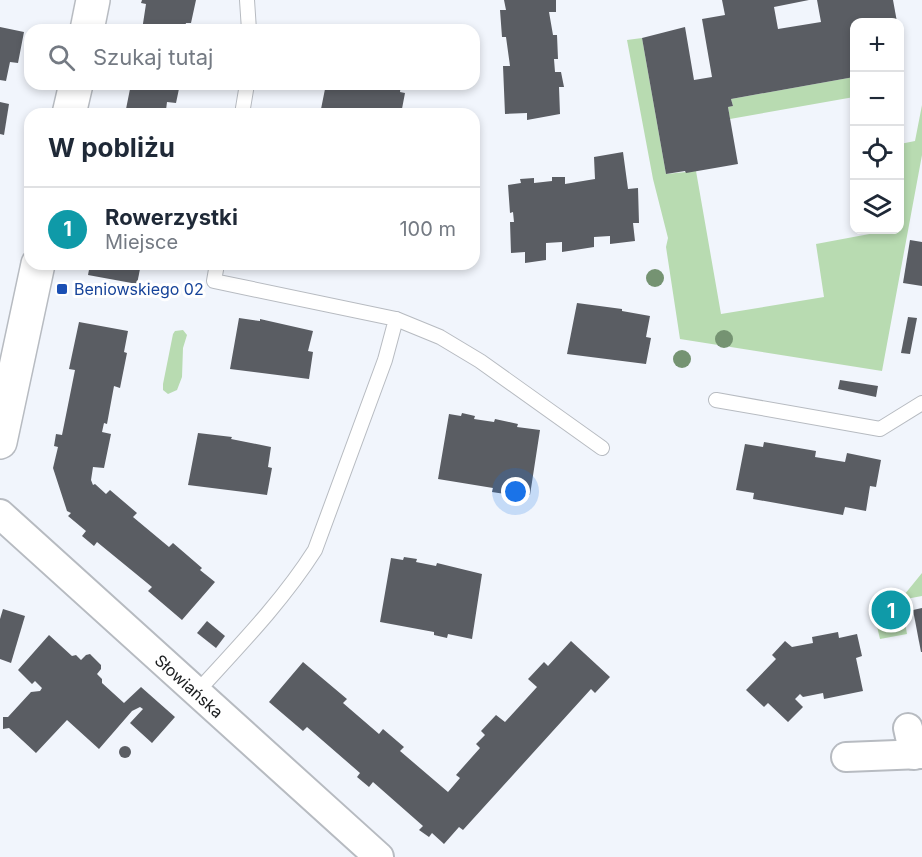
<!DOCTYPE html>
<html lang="pl">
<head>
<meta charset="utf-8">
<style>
  body { margin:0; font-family:Inter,sans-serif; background:#f2f2f3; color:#1f2937 }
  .controls { position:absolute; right:18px; top:18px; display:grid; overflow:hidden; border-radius:12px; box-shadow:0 3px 9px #0003 }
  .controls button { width:54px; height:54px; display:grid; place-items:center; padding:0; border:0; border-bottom:2px solid #e0e1e3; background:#fff; color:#1f2937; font:30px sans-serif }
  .you { position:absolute; left:516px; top:492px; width:21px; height:21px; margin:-15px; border:4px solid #fff; border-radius:50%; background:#1a73e8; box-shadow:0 0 0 9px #1a73e833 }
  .badge { display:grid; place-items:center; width:39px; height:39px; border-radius:50%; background:#228e6d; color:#fff; font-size:20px; font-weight:700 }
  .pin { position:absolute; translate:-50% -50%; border:3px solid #fff; box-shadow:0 2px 6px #0006 }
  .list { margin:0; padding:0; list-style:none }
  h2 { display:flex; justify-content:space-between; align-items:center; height:78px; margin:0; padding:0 24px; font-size:26px }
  h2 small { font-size:20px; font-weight:400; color:#747a83 }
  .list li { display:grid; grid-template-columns:39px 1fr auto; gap:18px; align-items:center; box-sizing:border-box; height:84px; padding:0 24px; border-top:2px solid #e0e1e3 }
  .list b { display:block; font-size:22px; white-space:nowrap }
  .list p { margin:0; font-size:20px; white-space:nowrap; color:#747a83 }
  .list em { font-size:20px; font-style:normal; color:#747a83 }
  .icon { flex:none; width:33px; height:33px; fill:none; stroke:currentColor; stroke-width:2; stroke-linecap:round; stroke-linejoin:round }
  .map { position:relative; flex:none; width:922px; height:857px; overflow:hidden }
  .search { position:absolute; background:#fff; box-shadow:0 3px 9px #0003; left:24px; top:24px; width:456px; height:66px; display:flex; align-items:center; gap:15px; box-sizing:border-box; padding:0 21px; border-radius:18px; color:#747a83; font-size:22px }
  .panel { position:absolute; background:#fff; box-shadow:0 3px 9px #0003; left:24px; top:108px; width:456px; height:162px; border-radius:18px }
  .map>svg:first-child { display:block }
  .green { fill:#b8dbb1 }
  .building { fill:#5a5d63 }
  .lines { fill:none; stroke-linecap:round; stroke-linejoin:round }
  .service-casing { stroke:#b7bbc1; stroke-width:16 }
  .minor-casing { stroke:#b7bbc1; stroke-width:32 }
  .tertiary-casing { stroke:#b7bbc1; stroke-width:36 }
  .service { stroke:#fff; stroke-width:14 }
  .minor { stroke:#fff; stroke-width:28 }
  .tertiary { stroke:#fff; stroke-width:33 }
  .tree { fill:#759372 }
  .transit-dot { fill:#1a4fb4; stroke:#fff; stroke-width:2 }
  .labels { text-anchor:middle; stroke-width:6; stroke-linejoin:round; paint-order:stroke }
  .transit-label { font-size:16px; fill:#164399; stroke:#fff; text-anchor:start }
  .street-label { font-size:16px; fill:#191b1d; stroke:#fff }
</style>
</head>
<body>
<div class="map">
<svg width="922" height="857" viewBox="0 0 922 857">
  <rect width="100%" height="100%" fill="#f1f5fc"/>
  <g class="green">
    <path d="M642,38L666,174L696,171L721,314L824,297L816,244L880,232V230H900V144L915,141L922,105V155L882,371L680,339L666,247L668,238L653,179L627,40Z"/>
    <path d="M854,77V97L730,119L728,107L733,106L731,99Z"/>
    <path d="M183,330L187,335L183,348L182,377L177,390L168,394L163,390V384L173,334L175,331Z"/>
    <path d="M922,573V596L906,599L903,610L907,634L880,639L875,618L880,604L900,600Z"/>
  </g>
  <g class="building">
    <path d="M142,0H196L191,23H186L184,30H142L146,4L141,3Z"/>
    <path d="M504,0H556V12H549L553,35H557L558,59H554L555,72H561L564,87H559L560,114L527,120V113L505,114L503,66H510L506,37H502L500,10H506Z"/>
    <path d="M722,0H809L774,7L778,29L821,22L817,0H893L897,22H854V77L731,99L733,106L728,107L738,164L686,173L685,171L666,174L642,38L685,27L694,80L712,77L702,19L725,15Z"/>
    <path d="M0,27L24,32L18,63L10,62L6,81L0,80Z"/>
    <path d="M131,84H180L176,103L167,102L166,110L169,111L168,114H125Z"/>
    <path d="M326,84H401L400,92L405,93L401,114H358L321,109Z"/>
    <path d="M0,102L9,104L4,135L0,134Z"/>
    <path d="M623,152L628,189L638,188L639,223H633L635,241L610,244V236L594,237V247L562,252V242L546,243V260L525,263V252L511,253L510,222H514L513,212L510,213L508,185L521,183L520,179L534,178V183L552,181V177H565V184L595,179L594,157Z"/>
    <path d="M910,240L922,242V286L903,283Z"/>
    <path d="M90,264H141L137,284L88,275Z"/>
    <path d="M577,303L622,309V311L650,316L646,337L651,338L646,364L567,354Z"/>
    <path d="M908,317L917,318L910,354L901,353Z"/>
    <path d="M239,318L260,321V319L313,331L308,351L313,352L309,379L230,369Z"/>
    <path d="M79,322L128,331L124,352L127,353L120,388L114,386L107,424L104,423L102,432L111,434L104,468L93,467L91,480L93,485L95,484L106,494L110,490L137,513L133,517L169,547L173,543L202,568L200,570L215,582L182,620L148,591L152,587L97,542L94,546L82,536L86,531L68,516L71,513L67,511L53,468L58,447L54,446L56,434L62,435L75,370L69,369Z"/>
    <path d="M840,380L878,386L876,397L838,389Z"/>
    <path d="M462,413L475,416L474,419L494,422L495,419L518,424L517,427L540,430L530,495L506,491L505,494L492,492L493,488L438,479L449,414L461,416Z"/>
    <path d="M198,433L232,437L231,439L271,447L268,467L272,468L267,495L188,485Z"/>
    <path d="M764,442L816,451L815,457L845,462L847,453L881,460L876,487L870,486L866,511L845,507L843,515L753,499L754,493L736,490L745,444L763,447Z"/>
    <path d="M404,557L417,559L416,562L436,566L437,563L482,574L472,639L448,634L447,638L434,635V632L380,622L391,558L403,560Z"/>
    <path d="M922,608V652H921L913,610Z"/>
    <path d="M3,609L25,616L11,663L0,659V619Z"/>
    <path d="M207,621L225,636L216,648L197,633Z"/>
    <path d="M838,632L839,638L857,634L862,656L856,658L863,691L824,699L823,693L803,697L800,694L795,699L803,707L788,722L768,703L764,707L746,690L776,659L772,655L785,641L792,647L813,643L812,637Z"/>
    <path d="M49,635L72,656L76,655L81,660L86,655L90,654L101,665V669L97,674L102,679V683L124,703L141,687L175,717L152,743L130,723L143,709L140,707L132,711L99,749L67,720L36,753L9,728L3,729V717H8L31,692L40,691L42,688L35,681L32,684L18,670Z"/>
    <path d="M571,641L610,677L595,693L591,689L463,830L459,827L444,844L432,833L429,837L419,830L423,826L373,782L369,787L357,777L360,773L307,727L303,731L269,702L303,662L347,699L343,703L379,734L383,729L404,747L400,751L448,792L460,778L456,775L480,748L476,744L485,735L481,731L496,715L505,722L537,687L528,679L544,662L548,666Z"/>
    <circle cx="125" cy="752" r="6"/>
  </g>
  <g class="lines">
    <defs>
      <g id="service">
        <path d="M247,0L249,30"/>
        <path d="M242,114L247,84"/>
        <path d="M396,319L440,337L480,361L602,448"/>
        <path d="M716,400L880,429L922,403"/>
        <path d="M196,693C237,648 282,602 315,550L385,360L396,319L214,281L217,264"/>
      </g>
      <g id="minor">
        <path d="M0,514L379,857"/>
        <path d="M908,728L914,755"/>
        <path d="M846,757L922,754"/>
      </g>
      <g id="tertiary">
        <path d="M87,30L93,0"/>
        <path d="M69,114L76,84"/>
        <path d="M0,442L38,264"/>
      </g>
    </defs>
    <use href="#service" class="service-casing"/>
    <use href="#minor" class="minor-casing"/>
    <use href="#tertiary" class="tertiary-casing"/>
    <use href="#service" class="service"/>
    <use href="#minor" class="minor"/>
    <use href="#tertiary" class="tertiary"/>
  </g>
  <g class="tree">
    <circle cx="655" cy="278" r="9"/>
    <circle cx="724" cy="339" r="9"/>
    <circle cx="682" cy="359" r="9"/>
  </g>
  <rect class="transit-dot" x="56" y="283" width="12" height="12" rx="3"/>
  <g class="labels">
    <g class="transit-label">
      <text x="74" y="295">Beniowskiego 02</text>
    </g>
    <g class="street-label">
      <text transform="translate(189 686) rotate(42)" y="6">Słowiańska</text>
    </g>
  </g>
</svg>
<div class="controls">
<button>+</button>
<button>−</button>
<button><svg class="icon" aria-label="locate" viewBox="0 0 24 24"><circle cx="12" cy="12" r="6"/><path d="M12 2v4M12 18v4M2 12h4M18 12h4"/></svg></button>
<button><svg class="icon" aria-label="layers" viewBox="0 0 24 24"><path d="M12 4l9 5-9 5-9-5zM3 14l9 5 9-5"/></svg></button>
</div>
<div class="you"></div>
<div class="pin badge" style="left:891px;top:610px;background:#0f9aa8">1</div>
<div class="search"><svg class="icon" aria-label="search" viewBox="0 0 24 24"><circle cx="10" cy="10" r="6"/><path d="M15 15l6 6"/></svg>Szukaj tutaj</div>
<section class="panel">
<h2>W pobliżu<small></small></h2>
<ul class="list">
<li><span class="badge" style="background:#0f9aa8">1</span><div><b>Rowerzystki</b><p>Miejsce</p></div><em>100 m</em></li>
</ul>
</section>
</div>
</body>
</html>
